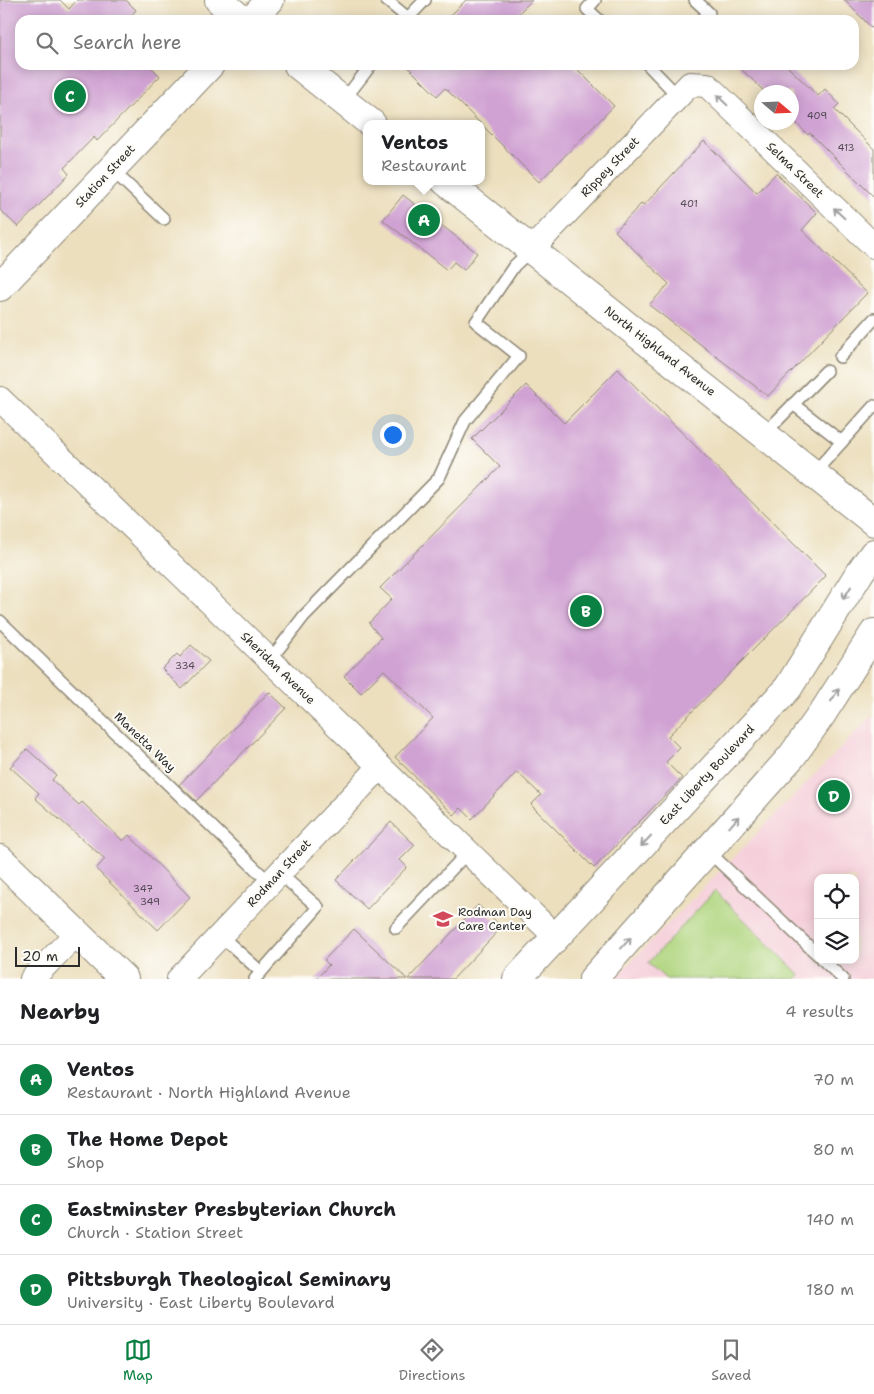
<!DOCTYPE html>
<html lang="en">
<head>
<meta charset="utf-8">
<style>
  body { margin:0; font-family:"Shantell Sans",sans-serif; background:#f2f2f2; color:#202124 }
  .controls { position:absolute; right:15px; bottom:15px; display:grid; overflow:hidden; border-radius:10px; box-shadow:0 2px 12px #0003 }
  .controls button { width:45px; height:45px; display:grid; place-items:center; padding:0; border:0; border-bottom:1px solid #e0e0e0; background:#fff; color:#202124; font:25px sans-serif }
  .compass { position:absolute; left:754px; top:85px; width:45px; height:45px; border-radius:50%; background:#fff; box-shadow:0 2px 12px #0003; rotate:109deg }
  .scale { position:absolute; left:15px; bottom:12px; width:65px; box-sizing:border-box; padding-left:5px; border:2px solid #2b2b2b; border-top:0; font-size:14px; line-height:18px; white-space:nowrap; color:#2b2b2b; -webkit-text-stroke:4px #fdfcf7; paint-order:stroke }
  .you { position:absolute; left:392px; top:434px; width:18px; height:18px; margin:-12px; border:4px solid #fff; border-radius:50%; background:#1a73e8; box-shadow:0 0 0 8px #1a73e833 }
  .badge { display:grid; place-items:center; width:32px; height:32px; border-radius:50%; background:#0b8043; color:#fff; font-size:16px; font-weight:700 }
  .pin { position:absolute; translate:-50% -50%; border:2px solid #fff; box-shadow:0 1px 5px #0006 }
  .popup { position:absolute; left:363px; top:120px; width:122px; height:65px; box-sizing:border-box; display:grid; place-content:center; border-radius:10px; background:#fff; filter:drop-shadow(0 1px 4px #0005); font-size:16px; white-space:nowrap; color:#757577 }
  .popup b { font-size:19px; color:#202124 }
  .popup::after { content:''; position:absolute; left:50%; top:100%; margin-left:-10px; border:10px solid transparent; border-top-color:#fff }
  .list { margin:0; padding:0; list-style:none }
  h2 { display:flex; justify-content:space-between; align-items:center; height:65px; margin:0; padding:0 20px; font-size:21px }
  h2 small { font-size:16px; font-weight:400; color:#757577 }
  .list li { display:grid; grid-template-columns:32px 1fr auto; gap:15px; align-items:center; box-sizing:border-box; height:70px; padding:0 20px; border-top:1px solid #e0e0e0 }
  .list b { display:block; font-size:19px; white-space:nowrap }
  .list p { margin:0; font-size:16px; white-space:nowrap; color:#757577 }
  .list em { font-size:16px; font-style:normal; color:#757577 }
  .icon { flex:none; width:28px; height:28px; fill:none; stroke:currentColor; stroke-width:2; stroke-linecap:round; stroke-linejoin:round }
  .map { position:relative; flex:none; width:874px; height:979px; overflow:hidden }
  .search { position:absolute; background:#fff; box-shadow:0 2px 12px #0003; left:15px; right:15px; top:15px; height:55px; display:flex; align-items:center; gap:12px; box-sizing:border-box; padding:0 18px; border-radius:15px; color:#757577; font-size:19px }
  .sheet { height:345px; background:#fff }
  nav { display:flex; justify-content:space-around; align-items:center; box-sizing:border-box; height:70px; border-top:1px solid #e0e0e0; background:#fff; font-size:14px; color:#757577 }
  nav a { display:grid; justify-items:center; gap:2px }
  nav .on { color:#0b8043 }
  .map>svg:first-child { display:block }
  .built { fill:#f5cfda; fill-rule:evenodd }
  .green { fill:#b0d57f; stroke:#6e8055 }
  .building { fill:#d0a2d3 }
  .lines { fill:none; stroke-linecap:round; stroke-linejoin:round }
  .lane-casing { stroke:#8c8574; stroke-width:14 }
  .street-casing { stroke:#8c8574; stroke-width:26 }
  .secondary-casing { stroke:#8c8574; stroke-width:30 }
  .lane { stroke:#fff; stroke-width:11 }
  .street { stroke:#fff; stroke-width:24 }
  .secondary { stroke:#fff; stroke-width:28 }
  .oneway { stroke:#a0a0a0 }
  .labels { text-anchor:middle; stroke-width:4; stroke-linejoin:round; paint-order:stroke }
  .number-label { font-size:10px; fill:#544955 }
  .street-label { font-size:12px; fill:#2b2b2b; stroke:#fdfcf7 }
  .poi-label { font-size:12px; fill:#2b2b2b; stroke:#fdfcf7; text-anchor:start }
</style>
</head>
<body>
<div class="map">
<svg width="874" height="979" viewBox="0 0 874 979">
  <rect width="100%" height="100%" fill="#fdfcf7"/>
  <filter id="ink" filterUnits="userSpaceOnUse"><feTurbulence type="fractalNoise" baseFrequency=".02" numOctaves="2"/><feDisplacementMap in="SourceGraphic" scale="10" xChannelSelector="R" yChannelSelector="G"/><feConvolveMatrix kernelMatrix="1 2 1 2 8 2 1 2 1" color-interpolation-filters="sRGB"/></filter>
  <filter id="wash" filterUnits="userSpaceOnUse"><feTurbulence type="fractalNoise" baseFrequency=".0096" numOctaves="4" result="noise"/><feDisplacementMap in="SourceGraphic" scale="20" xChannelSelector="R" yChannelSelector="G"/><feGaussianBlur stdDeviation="1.12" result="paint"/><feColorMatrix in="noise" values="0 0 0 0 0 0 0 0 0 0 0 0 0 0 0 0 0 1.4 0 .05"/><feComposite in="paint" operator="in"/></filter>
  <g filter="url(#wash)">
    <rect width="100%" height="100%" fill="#ecdfbe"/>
    <path class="built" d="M874,714V979H619L616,977ZM818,878H855V960H818Z"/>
    <path class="green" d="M715,891L800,975L796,979H666L648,963Z"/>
    <g id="blocks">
      <g class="building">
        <path d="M0,0H60L69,9L77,0H126L136,10L127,20H20V65H149L160,76L97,141L94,137L64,168L69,174L18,227L0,210Z"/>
        <path d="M466,0H532L512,20H446Z"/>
        <path d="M844,0H874V30Z"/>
        <path d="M406,65H573L614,106L539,182L445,88L437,96Z"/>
        <path d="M737,65H786L818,96L825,89L839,104L834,109L874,149V197L810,133L808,135L792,119V92H765Z"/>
        <path d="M704,141L757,193L776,173L817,213L802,230L867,293L768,396L649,305L669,284L615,231L642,203L644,205Z"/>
        <path d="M403,195L477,253L464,270L454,262L447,270L383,220Z"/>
        <path d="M618,369L826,576L668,736L680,748L666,762L682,778L594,868L531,805L541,795L517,772L472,819L461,808L454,815L395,757L433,718L384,670L361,693L344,676L381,638L369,623L392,599L380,588L500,467L472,439L526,385L564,423Z"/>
        <path d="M191,645L209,661L182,689L162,669L177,654L180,657Z"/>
        <path d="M269,692L286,708L196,801L179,785Z"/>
        <path d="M27,749L56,775L52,780L79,805L82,802L123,841L129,835L190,897L158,930L96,869L105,859L35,798L39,793L10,767Z"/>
        <path d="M391,822L415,845L400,860L407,867L367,909L336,880Z"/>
        <path d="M478,905L502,927L453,979H408Z"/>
        <path d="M354,929L407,979H316L329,965L324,960Z"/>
      </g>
    </g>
  </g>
  <g filter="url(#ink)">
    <use href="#blocks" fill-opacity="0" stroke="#8c8574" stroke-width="1"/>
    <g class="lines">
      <defs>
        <g id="lane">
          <path d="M386,0L408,18"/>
          <path d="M595,0L587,9L599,20"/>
          <path d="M695,0L709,13L702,20"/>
          <path d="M406,20L425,0"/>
          <path d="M648,65L678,96"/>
          <path d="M343,101L371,65"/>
          <path d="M111,169L164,219"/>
          <path d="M840,357L874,319"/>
          <path d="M793,404L842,442"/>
          <path d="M764,434L826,371"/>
          <path d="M813,474L874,406"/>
          <path d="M0,621L270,883"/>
          <path d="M270,660L304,616L439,478L465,421L519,356L476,322L514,266L531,250"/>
          <path d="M709,852L818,955"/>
          <path d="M396,928L468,852"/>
          <path d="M220,935L261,972"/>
          <path d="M823,960L843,979"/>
          <path d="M255,979L318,907L279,873"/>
        </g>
        <g id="street">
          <path d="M531,250L690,84L707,85L874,246"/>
          <path d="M0,399L556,937"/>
          <path d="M32,979L77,933"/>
          <path d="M179,979L380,767"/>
        </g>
        <g id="secondary">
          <path d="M219,0L242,20"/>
          <path d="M252,20L270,0"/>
          <path d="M298,65L372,124"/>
          <path d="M445,181L874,522"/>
          <path d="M0,287L210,65"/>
          <path d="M0,859L124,979"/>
          <path d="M517,979L788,688L860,572L874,553"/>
          <path d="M593,979L792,756L822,714L874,633"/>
        </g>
      </defs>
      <use href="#lane" class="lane-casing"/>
      <use href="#street" class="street-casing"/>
      <use href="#secondary" class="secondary-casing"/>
      <use href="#lane" class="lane"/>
      <use href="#street" class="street"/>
      <use href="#secondary" class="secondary"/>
    </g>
    <defs><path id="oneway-shaft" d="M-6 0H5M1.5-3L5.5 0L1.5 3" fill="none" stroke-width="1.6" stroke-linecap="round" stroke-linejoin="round" transform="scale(1.25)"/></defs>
    <g class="oneway">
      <use href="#oneway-shaft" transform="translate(722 100) rotate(-136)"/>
      <use href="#oneway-shaft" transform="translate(839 213) rotate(-136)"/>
      <use href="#oneway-shaft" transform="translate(847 593) rotate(122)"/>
      <use href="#oneway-shaft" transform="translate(835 695) rotate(-58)"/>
      <use href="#oneway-shaft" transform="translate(734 822) rotate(-49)"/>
      <use href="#oneway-shaft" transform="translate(646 841) rotate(133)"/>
      <use href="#oneway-shaft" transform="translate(626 943) rotate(-48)"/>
    </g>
  </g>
  <defs>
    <symbol id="school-bare" viewBox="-9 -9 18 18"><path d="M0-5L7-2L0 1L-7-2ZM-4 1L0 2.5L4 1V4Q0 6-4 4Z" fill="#d1495b" stroke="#fdfcf7" stroke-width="2.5" paint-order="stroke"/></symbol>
  </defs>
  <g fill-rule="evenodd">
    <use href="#school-bare" x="429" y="905" width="28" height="28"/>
  </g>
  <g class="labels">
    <g class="number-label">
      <text x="817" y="119">409</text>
      <text x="846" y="151">413</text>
      <text x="689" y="207">401</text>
      <text x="185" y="669">334</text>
      <text x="143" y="892">347</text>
      <text x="150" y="905">349</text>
    </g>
    <g class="street-label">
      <text transform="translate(610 167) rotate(-46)" y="4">Rippey Street</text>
      <text transform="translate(795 170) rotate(44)" y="4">Selma Street</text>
      <text transform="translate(105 176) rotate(-47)" y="4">Station Street</text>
      <text transform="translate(660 351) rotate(38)" y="4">North Highland Avenue</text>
      <text transform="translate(278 668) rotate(44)" y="4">Sheridan Avenue</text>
      <text transform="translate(145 742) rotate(44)" y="4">Manetta Way</text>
      <text transform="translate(707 775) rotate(-47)" y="4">East Liberty Boulevard</text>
      <text transform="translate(279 873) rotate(-47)" y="4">Rodman Street</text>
    </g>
    <g class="poi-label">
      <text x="458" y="916">Rodman Day<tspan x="458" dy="14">Care Center</tspan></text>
    </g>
  </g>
</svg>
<div class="controls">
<button><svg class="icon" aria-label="locate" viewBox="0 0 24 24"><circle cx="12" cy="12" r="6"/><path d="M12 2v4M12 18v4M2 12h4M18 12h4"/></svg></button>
<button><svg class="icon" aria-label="layers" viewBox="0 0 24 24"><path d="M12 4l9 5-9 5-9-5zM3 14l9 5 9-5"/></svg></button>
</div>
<svg class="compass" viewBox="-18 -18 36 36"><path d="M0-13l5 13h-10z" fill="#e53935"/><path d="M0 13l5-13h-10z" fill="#757577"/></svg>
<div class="scale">20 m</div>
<div class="you"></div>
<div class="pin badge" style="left:424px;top:220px">A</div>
<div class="popup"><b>Ventos</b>Restaurant</div>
<div class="pin badge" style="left:586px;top:611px">B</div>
<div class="pin badge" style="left:70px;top:96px">C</div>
<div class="pin badge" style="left:834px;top:796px">D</div>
<div class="search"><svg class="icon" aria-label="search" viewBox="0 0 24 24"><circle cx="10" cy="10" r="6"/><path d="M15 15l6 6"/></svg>Search here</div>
</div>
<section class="sheet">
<h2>Nearby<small>4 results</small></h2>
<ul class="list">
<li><span class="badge">A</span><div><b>Ventos</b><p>Restaurant · North Highland Avenue</p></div><em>70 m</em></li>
<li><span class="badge">B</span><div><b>The Home Depot</b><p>Shop</p></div><em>80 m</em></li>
<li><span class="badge">C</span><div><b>Eastminster Presbyterian Church</b><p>Church · Station Street</p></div><em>140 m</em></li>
<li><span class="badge">D</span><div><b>Pittsburgh Theological Seminary</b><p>University · East Liberty Boulevard</p></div><em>180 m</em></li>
</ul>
</section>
<nav>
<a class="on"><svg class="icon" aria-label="map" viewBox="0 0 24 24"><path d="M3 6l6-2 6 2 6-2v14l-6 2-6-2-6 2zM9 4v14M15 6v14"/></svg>Map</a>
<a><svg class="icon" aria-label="directions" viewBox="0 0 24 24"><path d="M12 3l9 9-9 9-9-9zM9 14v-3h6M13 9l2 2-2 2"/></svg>Directions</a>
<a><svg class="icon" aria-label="saved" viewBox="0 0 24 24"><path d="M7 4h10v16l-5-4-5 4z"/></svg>Saved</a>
</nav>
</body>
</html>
